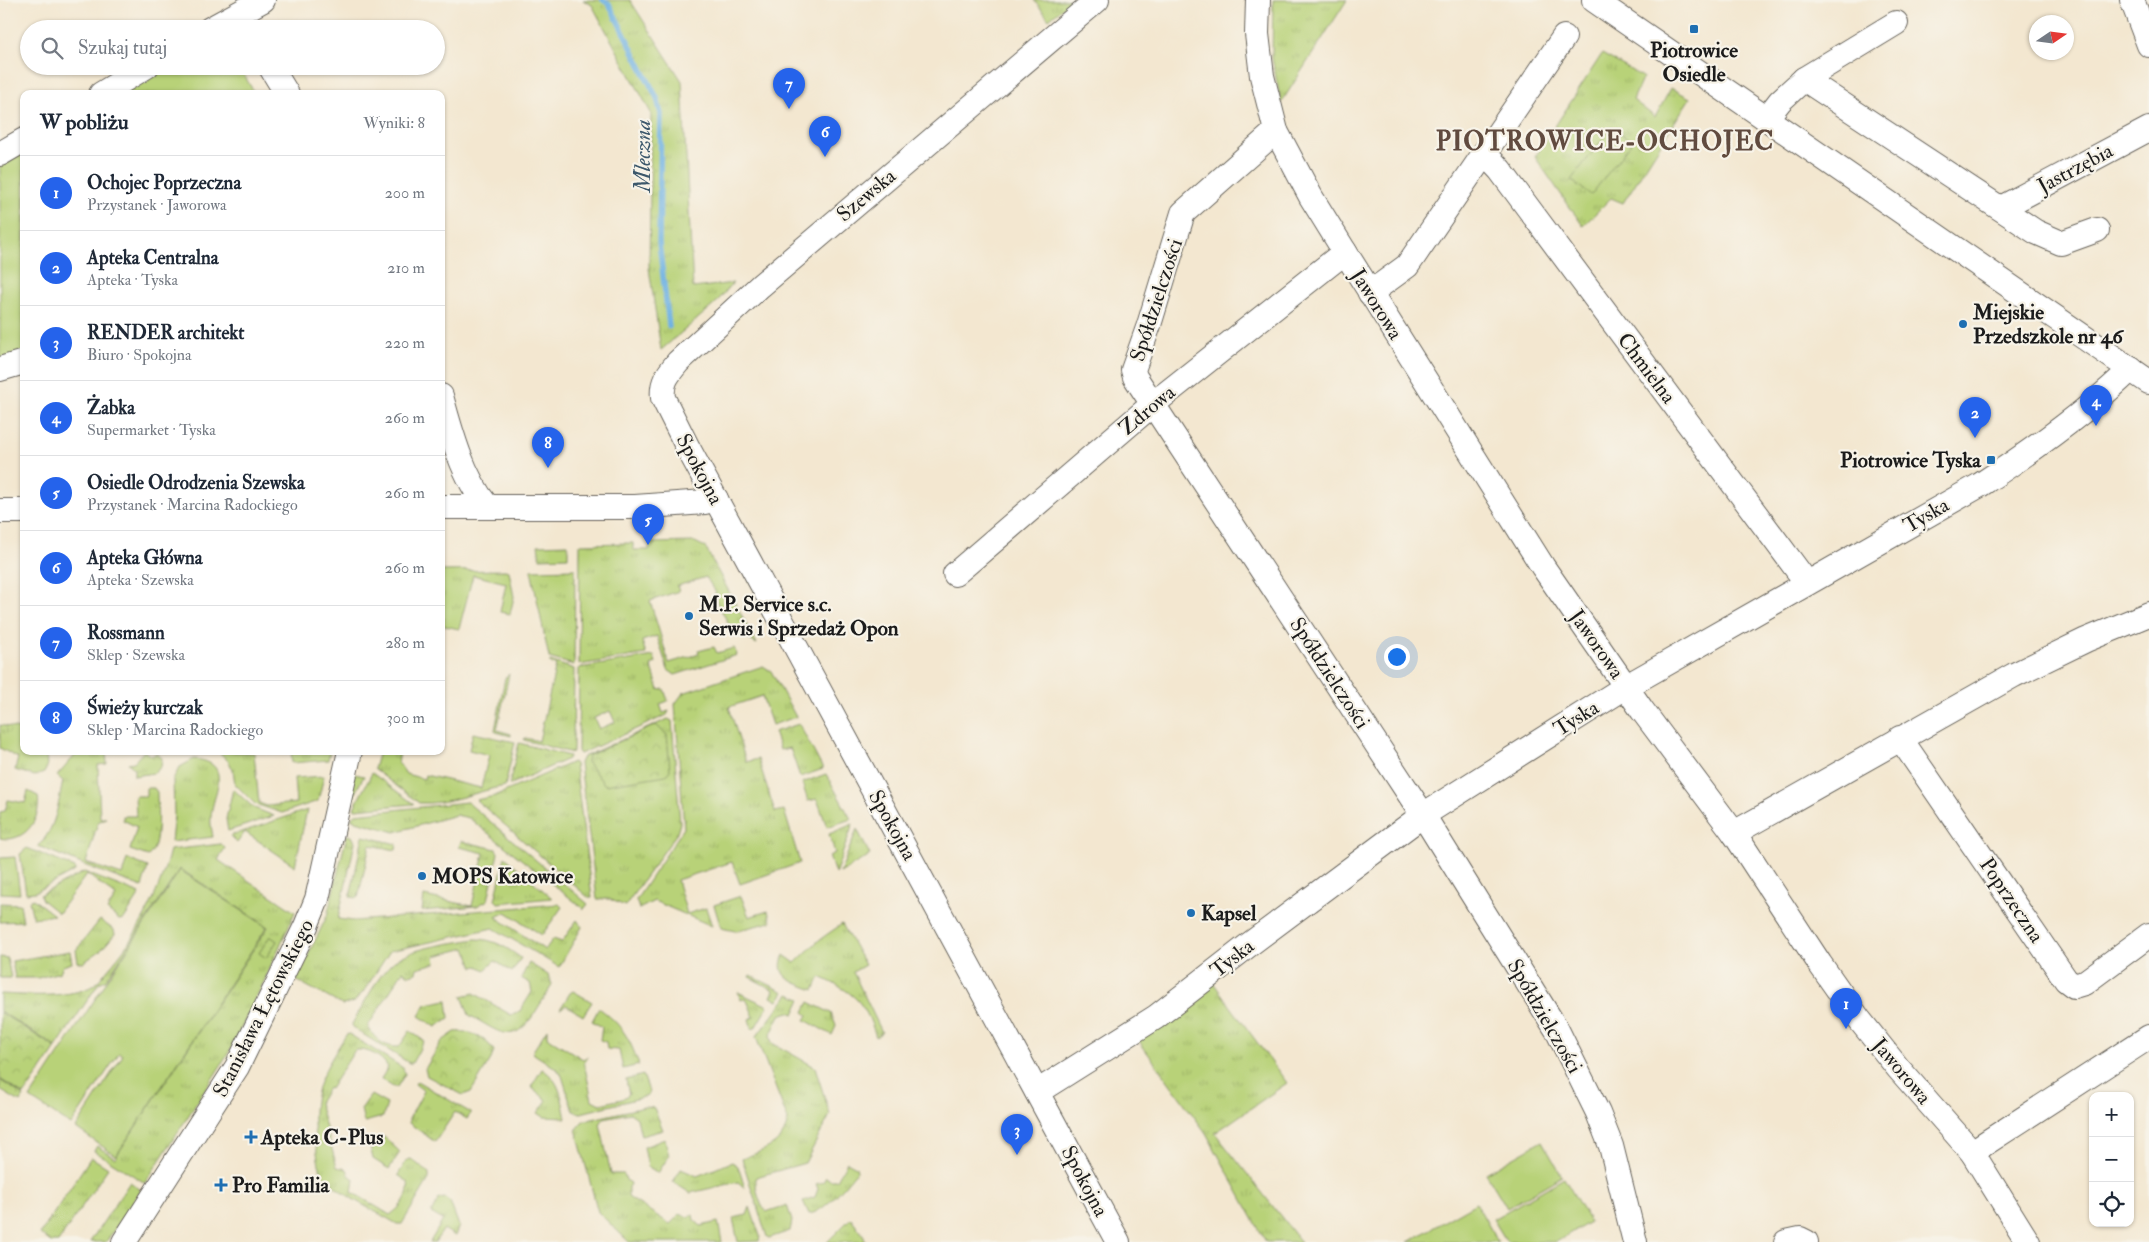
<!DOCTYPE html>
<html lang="pl">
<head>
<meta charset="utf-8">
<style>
  body { margin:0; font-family:"IM FELL Double Pica",serif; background:#f6f6f7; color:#1f2937 }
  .controls { position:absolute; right:15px; bottom:15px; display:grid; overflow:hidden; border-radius:10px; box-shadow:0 1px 4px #0004 }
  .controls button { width:45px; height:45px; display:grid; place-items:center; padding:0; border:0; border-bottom:1px solid #e0e1e3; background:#fff; color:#1f2937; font:25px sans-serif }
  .compass { position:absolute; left:2029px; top:15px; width:45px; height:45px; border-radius:50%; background:#fff; box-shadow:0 1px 4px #0004; rotate:77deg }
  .you { position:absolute; left:1396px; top:656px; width:18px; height:18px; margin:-12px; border:4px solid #fff; border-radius:50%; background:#1a73e8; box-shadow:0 0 0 8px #1a73e833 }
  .badge { display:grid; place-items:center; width:32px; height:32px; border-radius:50%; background:#2563eb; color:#fff; font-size:16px; font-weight:700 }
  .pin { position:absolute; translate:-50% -41px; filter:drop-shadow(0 1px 2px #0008) }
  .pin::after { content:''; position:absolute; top:26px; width:18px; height:15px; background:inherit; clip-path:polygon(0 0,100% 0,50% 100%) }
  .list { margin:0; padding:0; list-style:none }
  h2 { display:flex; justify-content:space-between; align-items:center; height:65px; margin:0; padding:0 20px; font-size:21px }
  h2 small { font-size:16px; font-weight:400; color:#747a83 }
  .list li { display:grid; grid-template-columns:32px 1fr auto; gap:15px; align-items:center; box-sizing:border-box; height:75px; padding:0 20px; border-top:1px solid #e0e1e3 }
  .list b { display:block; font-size:19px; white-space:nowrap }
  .list p { margin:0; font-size:16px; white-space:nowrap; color:#747a83 }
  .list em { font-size:16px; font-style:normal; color:#747a83 }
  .icon { flex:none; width:28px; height:28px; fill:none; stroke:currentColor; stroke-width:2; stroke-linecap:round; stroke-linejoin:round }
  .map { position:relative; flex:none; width:2149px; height:1242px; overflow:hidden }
  .search { position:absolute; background:#fff; box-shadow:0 1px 4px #0004; left:20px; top:20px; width:425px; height:55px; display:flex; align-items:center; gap:12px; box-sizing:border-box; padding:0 18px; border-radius:28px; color:#747a83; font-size:19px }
  .panel { position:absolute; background:#fff; box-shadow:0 1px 4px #0004; left:20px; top:90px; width:425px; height:665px; border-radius:10px }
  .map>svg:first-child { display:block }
  .grass { fill:url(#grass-tufts); stroke:#6a774a; fill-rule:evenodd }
  .park { fill:url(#park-crowns); stroke:#6a774a }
  .garden { fill:#b8d278; stroke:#6a774a }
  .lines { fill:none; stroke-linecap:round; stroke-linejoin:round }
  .stream { stroke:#6db1e2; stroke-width:5.5 }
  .minor-casing { stroke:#67635b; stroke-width:26 }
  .minor { stroke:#fff; stroke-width:24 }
  .poi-dot { fill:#1f6fb2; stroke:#f7f3e8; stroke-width:2 }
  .labels { text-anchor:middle; stroke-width:4.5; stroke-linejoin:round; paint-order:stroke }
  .poi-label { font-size:21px; font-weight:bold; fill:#1c1c1c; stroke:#f7f3e8; text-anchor:start }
  .street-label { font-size:21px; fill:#1c1c1c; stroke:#f7f3e8 }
  .water-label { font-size:22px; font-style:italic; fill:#3c586b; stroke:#f7f3e8 }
  .district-label { font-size:26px; font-weight:bold; letter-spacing:1px; fill:#614b3f; stroke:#f7f3e8 }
</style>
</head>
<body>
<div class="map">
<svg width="2149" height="1242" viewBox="0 0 2149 1242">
  <defs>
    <pattern id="grass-tufts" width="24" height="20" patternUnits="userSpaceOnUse" patternTransform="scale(1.25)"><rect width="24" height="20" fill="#b8d278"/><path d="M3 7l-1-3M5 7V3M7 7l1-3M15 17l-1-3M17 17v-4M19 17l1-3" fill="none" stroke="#9eb467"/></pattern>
    <pattern id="park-crowns" width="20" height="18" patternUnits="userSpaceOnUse" patternTransform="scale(1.25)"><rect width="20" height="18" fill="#b8d278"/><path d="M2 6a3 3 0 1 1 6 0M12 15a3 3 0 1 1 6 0" fill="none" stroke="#9eb467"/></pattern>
  </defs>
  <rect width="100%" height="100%" fill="#f7f3e8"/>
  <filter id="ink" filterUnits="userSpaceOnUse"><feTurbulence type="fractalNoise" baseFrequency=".02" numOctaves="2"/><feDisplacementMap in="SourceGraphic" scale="10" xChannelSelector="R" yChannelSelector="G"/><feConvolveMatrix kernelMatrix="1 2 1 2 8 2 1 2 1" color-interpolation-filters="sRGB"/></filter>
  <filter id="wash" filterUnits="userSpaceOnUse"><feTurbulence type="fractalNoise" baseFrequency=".0096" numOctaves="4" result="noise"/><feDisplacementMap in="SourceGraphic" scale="20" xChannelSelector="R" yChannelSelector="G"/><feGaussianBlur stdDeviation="1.12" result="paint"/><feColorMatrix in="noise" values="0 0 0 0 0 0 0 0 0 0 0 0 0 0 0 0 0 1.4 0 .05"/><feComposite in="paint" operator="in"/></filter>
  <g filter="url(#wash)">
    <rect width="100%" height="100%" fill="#f3e7d0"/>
    <g class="grass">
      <path d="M583,0H630L682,81L693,288L733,283L715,304L661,350L649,268L651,113L592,5Z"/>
      <path d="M1034,0H1072L1049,19Z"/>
      <path d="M1273,0H1347L1281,103L1272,58Z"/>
      <path d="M1602,54L1643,77L1633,100L1655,117L1671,88L1690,98L1623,203L1611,198L1583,226L1535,157Z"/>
      <path d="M695,542L705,547L757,644L732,630L713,595L716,593L706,577L677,586L679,591L650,601L669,663L699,654L698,651L714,647L717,653L734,648L737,655L675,675L668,670L657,636L642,641L646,654L579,665L580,544L633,543V550H649L650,543Z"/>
      <path d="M568,544V557L540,558L538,545Z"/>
      <path d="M575,569L574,665L549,658L531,570Z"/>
      <path d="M505,570L509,571L514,597L510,614L500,612L506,583L473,575L459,629L441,625V571Z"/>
      <path d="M654,656L656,663L651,665L659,690L664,689L668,701L660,704L663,713L669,711L667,715L580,754L578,751L579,668ZM610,711L615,722L599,729L594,718Z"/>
      <path d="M550,661L574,669L573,751L572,753L524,740L525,738L539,741L556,665L550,663Z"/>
      <path d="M763,666L771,671L796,717L772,725L762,696L729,707L746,762L758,759L775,812L784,810L800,863L740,884L732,862L677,880L687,914L706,908L712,926L654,901L639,909L636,900L684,828L675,704L683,693Z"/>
      <path d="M509,674L497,730L511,734V736L496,732L495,730L505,678Z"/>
      <path d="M668,719L672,721L680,823L677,833L625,906L609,899H597L580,763L583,757L614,743L616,747L619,744L617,742Z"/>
      <path d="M799,724L823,769L800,777L790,748L780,750L774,732Z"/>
      <path d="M0,725L24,730V751H46L47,767L44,773L35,776L15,770L18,758L0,748Z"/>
      <path d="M473,733L515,742L505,786C476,791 449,805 419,803L374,769L379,751L400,753L398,762L406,774L424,779L425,775L481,788L489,755L469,750Z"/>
      <path d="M519,743L569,756L568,759L509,785Z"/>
      <path d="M79,751H108L106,753L107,764L98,765L100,818H106L98,822L86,863L122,875L127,859L148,867L142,887L84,865L38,846C56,829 58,804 63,781L57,776Z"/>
      <path d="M144,751L152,756L156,753L162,758L161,767L154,773L134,776V768L128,763L134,762Z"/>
      <path d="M218,751L254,753L259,803L267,806L296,803L294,778L324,776L318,801L282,813L255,804L235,784L233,770L229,762Z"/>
      <path d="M291,751H330L328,760L292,763Z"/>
      <path d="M194,759C235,763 212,794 211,817C210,824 212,830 213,837L171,842L174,814L173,779L180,767Z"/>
      <path d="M573,762L575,764L592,898H589L476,800L495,796Z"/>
      <path d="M372,773L414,804L356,809L354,808Z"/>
      <path d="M354,774L364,776L345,811Z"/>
      <path d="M826,774L851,819L827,827L817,799L808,801L802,783Z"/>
      <path d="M146,788H154L157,792C157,806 161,848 148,856L130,850L137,827L123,820V816H136L135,796H146Z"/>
      <path d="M233,789L254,808L274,816L228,831L226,819Z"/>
      <path d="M28,791L38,796C42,818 25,844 0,838V812L5,811L8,800L25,803Z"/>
      <path d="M467,802L588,904L584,909L469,818L456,815L395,832L356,821L351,818L356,814Z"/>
      <path d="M307,810L295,866L245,832L237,843L230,836Z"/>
      <path d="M853,824L835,874L829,856L835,853L829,834Z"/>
      <path d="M857,829L870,855L840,873Z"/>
      <path d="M347,835L352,836L355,842L338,919L354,921L559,904L562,907L542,935L506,912L496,917L545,950L553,939L562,942L577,920L582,927L559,967L493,928L390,951L364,991L354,1002L342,1005L296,980L327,916Z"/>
      <path d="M363,836L397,844L396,850L370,845L358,898L350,897Z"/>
      <path d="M461,841L496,849L498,853L488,900L477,906L422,911L424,896L472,906L484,853L459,847Z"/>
      <path d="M221,844L225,848L218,860L295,912L261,988L227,1056L145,1183L94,1151L97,1146L115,1158L268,927L180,869L106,980L99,983L56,1047L0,1011V994C26,995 72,999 94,985C99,981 103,975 107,970C137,937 159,895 170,850Z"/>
      <path d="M27,848L75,868V871L35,892L26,893L20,854Z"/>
      <path d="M15,857L20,894L0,893V858Z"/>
      <path d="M505,857L552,898L498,903L495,900Z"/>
      <path d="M84,872L140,894L124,919L119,920L107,910L116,896L87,874L58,913L42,900L40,895Z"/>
      <path d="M741,896L749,917L768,911L771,922L735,931L721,928L714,905Z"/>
      <path d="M33,899L54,915L33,918L29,901Z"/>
      <path d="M0,903L20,904L23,921L0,922Z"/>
      <path d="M100,920L114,930L115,934L101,950L83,963L78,962L76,950Z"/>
      <path d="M842,924L865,965L853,972L882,1032L876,1037C865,1001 853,992 820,977L814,990C796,983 773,978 784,955L795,963L819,940Z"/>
      <path d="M475,939C494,939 506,947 521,958L512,972L495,961L485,970L478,966L473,967L466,948L435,956L436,963L417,968L416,973L409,975L403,971L368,1026C373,1038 385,1048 399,1047L410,1031L424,1041L412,1063H409L353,1028L352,1024C361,1009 378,976 390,965C408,947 450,944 475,939Z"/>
      <path d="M70,951L72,963L63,966L60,972L38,978H15L12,961Z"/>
      <path d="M0,957L7,958L11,978H0Z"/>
      <path d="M529,963L548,975L552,984C548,994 541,1002 536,1011C513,1048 500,1032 469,1015L462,996L474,993L511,1015L520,1011L532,992L530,983L521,978Z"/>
      <path d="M750,975L784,992L778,1001L771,997L774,990L749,977Z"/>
      <path d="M1212,981L1287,1083L1215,1133L1301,1242H1266L1206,1133L1136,1037Z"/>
      <path d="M573,991L592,1002L583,1016L566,1005L560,1009L570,993Z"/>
      <path d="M738,992L768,1006L755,1028L752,1029L749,1019L754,1017L746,998L741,1000Z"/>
      <path d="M789,994L801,999L794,1014L789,1012L780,1015L770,1036L772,1043L815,1067L830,1115L805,1163L756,1177C755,1188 759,1203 766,1212L787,1205L792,1221L790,1231L769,1238L767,1237L742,1159C765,1149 783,1146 788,1120L756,1037Z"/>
      <path d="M447,1000L449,1018L436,1027L419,1016L426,1004Z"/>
      <path d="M809,1002L831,1013L836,1026L832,1035L805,1020L808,1015L804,1012Z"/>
      <path d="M599,1008C623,1026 629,1037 639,1065L623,1069L619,1050L607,1049L606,1042L600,1040L602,1027L592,1021Z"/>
      <path d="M547,1029V1037L583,1059L588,1056L584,1063L592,1100L600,1104L622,1099L629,1094L626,1080L643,1075L649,1091L648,1096L581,1113L573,1111L562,1076L557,1069L534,1054L533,1051Z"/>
      <path d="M349,1034L403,1068L405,1074L397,1087H393L381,1079L388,1067C381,1056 369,1049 355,1050L330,1089L328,1088L319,1103L337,1167L347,1169L349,1175L354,1179L352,1192L390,1215C401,1207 410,1196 408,1182L398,1175L407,1160L411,1159L429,1173V1179L402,1224H397C374,1210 345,1198 326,1178C318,1170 318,1157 316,1146C309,1094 319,1078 346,1035Z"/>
      <path d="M542,1069C561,1081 561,1097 566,1118L544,1117L538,1113L547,1100L531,1087Z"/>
      <path d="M0,1080L24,1096L20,1102L0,1090Z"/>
      <path d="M417,1081L471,1113L467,1119L455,1112L435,1142L409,1123V1119L424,1091L415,1084Z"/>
      <path d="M371,1095L387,1104L383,1117L364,1122L361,1109Z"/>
      <path d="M644,1107L654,1108L663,1130L641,1136L637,1118L630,1113L604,1118L600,1124L611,1174H624L626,1180L631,1183L628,1187V1197L670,1224L680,1214L687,1217L693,1215L694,1220L701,1226L718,1222L722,1242H629L598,1212L576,1129L583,1121Z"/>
      <path d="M384,1137L400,1152L389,1169L373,1159L369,1141Z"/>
      <path d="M665,1139L669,1156L658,1173L648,1167L644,1147Z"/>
      <path d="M91,1157L108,1168L58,1242H51L40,1234Z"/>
      <path d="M732,1162L738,1166L745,1188L738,1182L690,1193L673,1182L681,1169L697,1176Z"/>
      <path d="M847,1162L856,1167L857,1171C847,1183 825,1212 809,1214L803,1201L815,1197L818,1189L816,1184L823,1182L826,1177L830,1180H837Z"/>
      <path d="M130,1182L141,1190L106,1242H90Z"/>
      <path d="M445,1198L450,1202L459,1226L455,1236L444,1229L435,1242H430L443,1220L431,1213L439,1199Z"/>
      <path d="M750,1207L760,1236L759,1241L738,1242L733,1218L747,1215Z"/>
      <path d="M851,1218L864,1236L865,1242H827Z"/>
    </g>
    <g class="park">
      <path d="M656,725L667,735L670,770L666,775L605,785L587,762L588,756Z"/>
      <path d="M0,1012L56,1048L24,1095L0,1079Z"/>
      <path d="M455,1032C471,1030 486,1038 494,1051L491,1059L471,1092L463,1095L427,1076L425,1069L442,1041Z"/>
    </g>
    <g class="garden">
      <path d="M170,66H239L255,94H122Z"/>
      <path d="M1612,127L1632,142L1591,195L1571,180Z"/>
      <path d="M24,150V353L0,359V164Z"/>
      <path d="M180,870L267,927L116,1156L76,1128L123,1055L119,1053L71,1125L30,1098Z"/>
      <path d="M270,936L277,941L266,958L259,953Z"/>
      <path d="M1542,1141L1562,1176L1507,1208L1486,1173Z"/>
      <path d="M1564,1178L1590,1222L1556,1242H1507L1493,1219Z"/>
      <path d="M1476,1203L1498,1242H1408Z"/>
    </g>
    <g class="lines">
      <path class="stream" d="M603,0L609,4L657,98L661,114L659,243L669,326"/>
    </g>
  </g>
  <g filter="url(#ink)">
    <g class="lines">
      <defs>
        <g id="minor">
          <path d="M1097,0L760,286L678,362C668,374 661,382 663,398L688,448L1118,1242"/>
          <path d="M1258,0L1257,34L1262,76L1276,131L1311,197L1345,252L1543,567L1642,710L1734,833L1820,964L1858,1018L1898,1068L1972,1152L2028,1242"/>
          <path d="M1594,0L2149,382"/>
          <path d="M2132,0L2149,45"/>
          <path d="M210,29L263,0"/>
          <path d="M270,66L287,94"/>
          <path d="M1804,79L2036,232L2061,243L2097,230"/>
          <path d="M101,94L147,66"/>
          <path d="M1766,119L1780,101L1804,79L1896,23"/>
          <path d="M1276,131L1183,213L1149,325L1133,370L1135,377L1423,815L1557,1030L1598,1113L1611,1146L1635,1242"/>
          <path d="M0,154L24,140"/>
          <path d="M1485,154L1500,170L1807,583"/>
          <path d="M2001,208L2149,129"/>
          <path d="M1370,293L1407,266L1414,256L1564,37"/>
          <path d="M0,369L24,362"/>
          <path d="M441,396C451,433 463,477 487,506"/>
          <path d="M441,507H635L705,502L716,499"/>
          <path d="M0,511H24"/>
          <path d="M955,574L1153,404L1345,252"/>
          <path d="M1900,738L2066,980L2074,986L2084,983L2149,935"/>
          <path d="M1734,833L2014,675L2086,640L2149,614"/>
          <path d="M1037,1092L1156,1017L1250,944L1423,815L1627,686L1980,485C2032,451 2086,413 2131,369"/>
          <path d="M1972,1152L2149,1037"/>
          <path d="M124,1242L237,1067L306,926L317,899L350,751"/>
          <path d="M1786,1242L1800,1239L1806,1242"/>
        </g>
      </defs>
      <use href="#minor" class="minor-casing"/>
      <use href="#minor" class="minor"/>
    </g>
  </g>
  <g class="poi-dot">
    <rect x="1689" y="24" width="10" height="10" rx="2.5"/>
    <circle cx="1963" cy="324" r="5"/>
    <rect x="1986" y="455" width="10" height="10" rx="2.5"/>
    <circle cx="689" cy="616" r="5"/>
    <circle cx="422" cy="876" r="5"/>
    <circle cx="1191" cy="913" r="5"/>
    <path d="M248.5 1129.5h5v5h5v5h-5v5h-5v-5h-5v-5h5z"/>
    <path d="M218.5 1177.5h5v5h5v5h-5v5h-5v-5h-5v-5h5z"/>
  </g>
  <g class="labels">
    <g class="poi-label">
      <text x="1694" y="57" text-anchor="middle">Piotrowice<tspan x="1694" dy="24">Osiedle</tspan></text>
      <text x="1973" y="319">Miejskie<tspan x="1973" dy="24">Przedszkole nr 46</tspan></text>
      <text x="1981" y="467" text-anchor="end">Piotrowice Tyska</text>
      <text x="699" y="611">M.P. Service s.c.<tspan x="699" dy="24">Serwis i Sprzedaż Opon</tspan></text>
      <text x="432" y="883">MOPS Katowice</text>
      <text x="1201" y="920">Kapsel</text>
      <text x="261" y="1144">Apteka C-Plus</text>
      <text x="232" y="1192">Pro Familia</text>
    </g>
    <g class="street-label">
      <text transform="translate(2075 168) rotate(-28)" y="7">Jastrzębia</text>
      <text transform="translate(866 195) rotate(-40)" y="7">Szewska</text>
      <text transform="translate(1156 300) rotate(-72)" y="7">Spółdzielczości</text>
      <text transform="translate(1377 304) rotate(58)" y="7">Jaworowa</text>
      <text transform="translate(1647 368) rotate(53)" y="7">Chmielna</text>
      <text transform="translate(1147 410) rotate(-40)" y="7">Zdrowa</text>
      <text transform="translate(700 469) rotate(62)" y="7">Spokojna</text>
      <text transform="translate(1926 515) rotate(-30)" y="7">Tyska</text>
      <text transform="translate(1597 644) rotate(55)" y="7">Jaworowa</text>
      <text transform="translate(1330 673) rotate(57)" y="7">Spółdzielczości</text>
      <text transform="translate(1576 718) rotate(-32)" y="7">Tyska</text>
      <text transform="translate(893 825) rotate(61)" y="7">Spokojna</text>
      <text transform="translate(2012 900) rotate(56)" y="7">Poprzeczna</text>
      <text transform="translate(1232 958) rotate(-38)" y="7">Tyska</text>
      <text transform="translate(263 1008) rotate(-63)" y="7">Stanisława Łętowskiego</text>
      <text transform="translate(1545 1016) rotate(60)" y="7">Spółdzielczości</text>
      <text transform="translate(1902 1071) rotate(50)" y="7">Jaworowa</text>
      <text transform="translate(1085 1181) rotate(62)" y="7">Spokojna</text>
    </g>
    <g class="water-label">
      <text transform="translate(642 156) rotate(-90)" y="8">Mleczna</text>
    </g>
    <g class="district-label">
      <text x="1605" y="150">PIOTROWICE-OCHOJEC</text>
    </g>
  </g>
</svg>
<div class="controls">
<button>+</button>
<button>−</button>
<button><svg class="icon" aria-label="locate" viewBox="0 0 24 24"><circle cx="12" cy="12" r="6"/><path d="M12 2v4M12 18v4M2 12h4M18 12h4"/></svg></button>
</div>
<svg class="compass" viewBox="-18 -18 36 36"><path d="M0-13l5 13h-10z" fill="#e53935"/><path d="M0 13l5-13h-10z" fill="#747a83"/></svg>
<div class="you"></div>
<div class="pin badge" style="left:1846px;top:1029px">1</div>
<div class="pin badge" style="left:1975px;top:438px">2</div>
<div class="pin badge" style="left:1017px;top:1155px">3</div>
<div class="pin badge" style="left:2096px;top:426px">4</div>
<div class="pin badge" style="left:648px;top:545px">5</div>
<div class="pin badge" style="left:825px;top:157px">6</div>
<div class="pin badge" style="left:789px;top:109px">7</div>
<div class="pin badge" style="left:548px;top:468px">8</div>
<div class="search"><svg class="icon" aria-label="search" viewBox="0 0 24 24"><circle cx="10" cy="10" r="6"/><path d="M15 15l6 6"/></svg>Szukaj tutaj</div>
<section class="panel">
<h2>W pobliżu<small>Wyniki: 8</small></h2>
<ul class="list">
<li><span class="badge">1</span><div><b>Ochojec Poprzeczna</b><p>Przystanek · Jaworowa</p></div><em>200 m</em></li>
<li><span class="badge">2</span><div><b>Apteka Centralna</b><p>Apteka · Tyska</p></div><em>210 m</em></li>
<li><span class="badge">3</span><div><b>RENDER architekt</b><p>Biuro · Spokojna</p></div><em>220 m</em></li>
<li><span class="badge">4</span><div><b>Żabka</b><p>Supermarket · Tyska</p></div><em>260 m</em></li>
<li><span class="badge">5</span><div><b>Osiedle Odrodzenia Szewska</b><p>Przystanek · Marcina Radockiego</p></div><em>260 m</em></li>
<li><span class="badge">6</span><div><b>Apteka Główna</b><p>Apteka · Szewska</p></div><em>260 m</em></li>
<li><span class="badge">7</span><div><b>Rossmann</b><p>Sklep · Szewska</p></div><em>280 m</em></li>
<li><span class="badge">8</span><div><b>Świeży kurczak</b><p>Sklep · Marcina Radockiego</p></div><em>300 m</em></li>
</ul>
</section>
</div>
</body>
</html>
